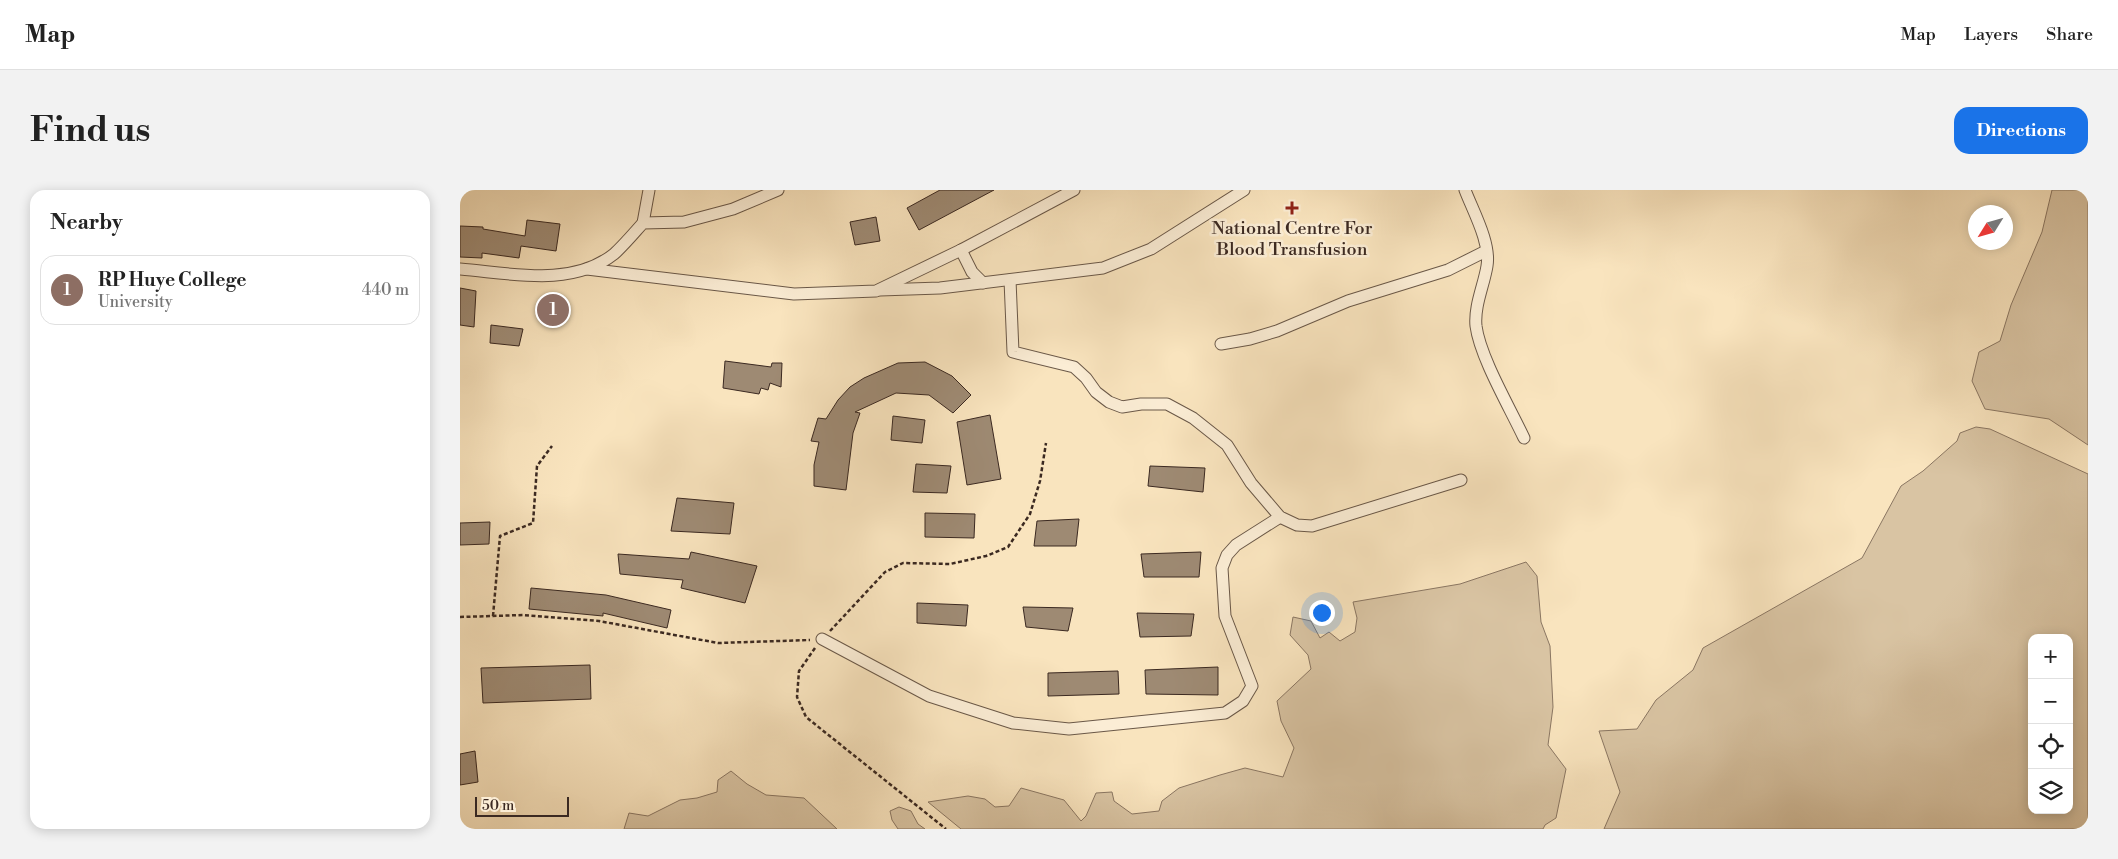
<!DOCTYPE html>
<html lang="en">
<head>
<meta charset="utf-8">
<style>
  body { margin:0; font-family:"Libre Bodoni",serif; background:#f2f2f2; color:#222 }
  .controls { position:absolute; right:15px; bottom:15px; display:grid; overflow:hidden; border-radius:10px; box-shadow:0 2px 12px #0003 }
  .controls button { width:45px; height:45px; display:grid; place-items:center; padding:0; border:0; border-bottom:1px solid #e0e0e0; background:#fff; color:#222; font:25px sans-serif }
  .compass { position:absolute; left:1508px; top:15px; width:45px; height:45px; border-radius:50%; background:#fff; box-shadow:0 2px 12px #0003; rotate:233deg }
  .scale { position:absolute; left:15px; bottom:12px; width:94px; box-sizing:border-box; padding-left:5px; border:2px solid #3b2921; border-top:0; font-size:14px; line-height:18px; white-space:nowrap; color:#3b2921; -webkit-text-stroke:4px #fbedd5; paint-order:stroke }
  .you { position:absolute; left:861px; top:422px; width:18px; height:18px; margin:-12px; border:4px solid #fff; border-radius:50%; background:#1a73e8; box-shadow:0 0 0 8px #1a73e833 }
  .badge { display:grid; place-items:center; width:32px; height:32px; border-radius:50%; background:#1a73e8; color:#fff; font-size:16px; font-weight:700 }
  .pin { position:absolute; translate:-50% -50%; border:2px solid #fff; box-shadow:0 1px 5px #0006 }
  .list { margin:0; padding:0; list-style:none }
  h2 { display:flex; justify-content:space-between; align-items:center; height:65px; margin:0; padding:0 20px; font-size:21px }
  h2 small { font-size:16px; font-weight:400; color:#767676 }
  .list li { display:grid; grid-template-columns:32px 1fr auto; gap:15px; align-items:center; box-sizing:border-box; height:70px; margin:0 10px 10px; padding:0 10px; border:1px solid #e0e0e0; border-radius:15px }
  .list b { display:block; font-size:19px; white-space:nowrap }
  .list p { margin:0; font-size:16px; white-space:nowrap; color:#767676 }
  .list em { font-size:16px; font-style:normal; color:#767676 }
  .icon { flex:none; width:28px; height:28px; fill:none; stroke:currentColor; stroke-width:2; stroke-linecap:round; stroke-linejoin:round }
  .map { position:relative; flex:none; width:1628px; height:639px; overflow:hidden; border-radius:15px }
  header { display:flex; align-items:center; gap:30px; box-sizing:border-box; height:70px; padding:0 25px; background:#fff; border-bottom:1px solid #e0e0e0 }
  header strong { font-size:24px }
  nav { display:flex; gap:28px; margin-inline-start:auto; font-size:18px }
  .intro { display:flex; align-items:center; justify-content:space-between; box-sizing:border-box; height:120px; padding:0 30px }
  h1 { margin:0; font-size:35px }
  .button { padding:12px 22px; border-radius:15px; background:#1a73e8; color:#fff; font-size:18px; font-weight:700 }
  main { display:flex; gap:30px; padding:0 30px }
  aside { flex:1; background:#fff; border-radius:15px; box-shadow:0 2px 12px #0003 }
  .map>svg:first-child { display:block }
  .green { fill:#d9c4a3; stroke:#8a7662; fill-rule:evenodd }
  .building { fill:#9e8a73; stroke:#3b2921 }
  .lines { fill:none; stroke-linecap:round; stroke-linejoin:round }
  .minor-casing { stroke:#6a5848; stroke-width:13 }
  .path { stroke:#3b2921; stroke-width:2.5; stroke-dasharray:4 2.5; stroke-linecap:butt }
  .minor { stroke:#fbedd5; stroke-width:11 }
  .poi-dot { fill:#8f2418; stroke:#fbedd5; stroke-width:2 }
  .labels { text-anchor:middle; stroke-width:5; stroke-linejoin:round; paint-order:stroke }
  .poi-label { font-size:18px; fill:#3b2921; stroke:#fbedd5 }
</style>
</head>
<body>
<header>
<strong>Map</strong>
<nav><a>Map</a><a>Layers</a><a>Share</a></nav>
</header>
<div class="intro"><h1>Find us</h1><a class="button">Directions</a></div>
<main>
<aside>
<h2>Nearby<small></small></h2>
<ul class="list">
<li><span class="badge" style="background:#8d6e63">1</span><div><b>RP Huye College</b><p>University</p></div><em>440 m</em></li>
</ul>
</aside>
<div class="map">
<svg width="1628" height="639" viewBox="0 0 1628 639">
  <rect width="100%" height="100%" fill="#f9e4be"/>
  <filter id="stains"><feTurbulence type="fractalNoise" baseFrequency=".004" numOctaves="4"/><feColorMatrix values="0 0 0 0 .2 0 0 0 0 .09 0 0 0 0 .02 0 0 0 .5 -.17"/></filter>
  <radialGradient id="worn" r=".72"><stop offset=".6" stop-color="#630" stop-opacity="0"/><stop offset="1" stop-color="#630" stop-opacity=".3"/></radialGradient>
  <g class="green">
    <path d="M1592,0H1628V255L1589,229L1525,219L1512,191L1519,162L1540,151L1551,115L1582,42Z"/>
    <path d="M1516,237L1530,239L1628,284V639H1144L1160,602L1139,541L1177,539L1196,510L1233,480L1243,458L1402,368L1441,296L1463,281L1497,251L1500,243ZM1572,448H1609V620H1572Z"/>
    <path d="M1066,372L1077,386L1081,432L1090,456L1093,517L1088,555L1106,579L1096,628L1085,635L1083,639H501L468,612L508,606L525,609L535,617L549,616L561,598L604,610L621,631L626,626L636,603L652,602L654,611L672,624L699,621L702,611L719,598L760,585L785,578L823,587L834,558L821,531L817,511L851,479L848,465L830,445L833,427L851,431L860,448L869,442L880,451L895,442L897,428L893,412L1000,394Z"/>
    <path d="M271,581L287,594L306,605L344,608L377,639H164L169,623L188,626L220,610L237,608L257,602L258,590Z"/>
    <path d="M439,617L451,621L458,634L465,639H438L432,630L430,621Z"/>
  </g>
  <g class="building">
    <path d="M480,0H534L459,40L447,18Z"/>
    <path d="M416,27L420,51L395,55L390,32Z"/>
    <path d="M67,30L100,34L96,61L61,56L59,68L22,63V68L0,67V36L23,37V39L65,46Z"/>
    <path d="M0,98L16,101L14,137L0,135Z"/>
    <path d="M31,135L63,139L59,156L30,153Z"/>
    <path d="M265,171L311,177L312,173H322L321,197L310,193L308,200L301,198L299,204L263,198Z"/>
    <path d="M465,172L492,186L511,205L493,223L469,205L436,203L395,222L400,223L393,243L386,300L354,296V275L359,252L351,251L358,228L366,229L378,210L390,197L404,188L438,173Z"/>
    <path d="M530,225L541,289L507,295L497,232Z"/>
    <path d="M433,226L465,230L462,253L431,250Z"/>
    <path d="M456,274L491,276L487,303L453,302Z"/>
    <path d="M690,276L745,278L743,302L688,296Z"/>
    <path d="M217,308L274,313L270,344L211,341Z"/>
    <path d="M465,323L515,324L514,348L465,347Z"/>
    <path d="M619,329L616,356H574L577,331Z"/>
    <path d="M30,332L29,354L0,355V333Z"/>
    <path d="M231,362L297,376L285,413L221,398L223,390L160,384L158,364L229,369Z"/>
    <path d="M741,362L739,387H684L681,364Z"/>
    <path d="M71,398L146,405L211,420L207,438L143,423V426L69,419Z"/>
    <path d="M457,413L508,415L506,436L457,433Z"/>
    <path d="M563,417L613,418L608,441L566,437Z"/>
    <path d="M677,423L734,424L731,446L680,447Z"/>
    <path d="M130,475L131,509L23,513L21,478Z"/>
    <path d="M758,477V505L686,504L685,480Z"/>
    <path d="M658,481L659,504L588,506V483Z"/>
    <path d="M15,561L18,592L0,595V564Z"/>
  </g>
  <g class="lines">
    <defs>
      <g id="minor">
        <path d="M1005,0C1013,21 1031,53 1027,76C1024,95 1014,116 1016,136C1020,167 1050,218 1064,248"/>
        <path d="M183,33L189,0"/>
        <path d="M501,60L512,82L523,93"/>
        <path d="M0,79C50,83 111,98 154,64C164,55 174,43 183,33L224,32L273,19L318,0"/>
        <path d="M127,79L334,104L416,101L501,60L614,0"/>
        <path d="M550,90L553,162L614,177L626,188L636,202L649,212L662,217L681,214H707L733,228L767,255L791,293L820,327L837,335L852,336L1001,290"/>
        <path d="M420,100L480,98L643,78L691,59L784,0"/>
        <path d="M761,154L790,149L817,141L888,111L988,80L1026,61"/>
        <path d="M362,449L469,506L553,533L609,539L765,523L783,511L792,496L765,426L762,378L767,365L776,355L820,327"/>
      </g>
    </defs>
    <use href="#minor" class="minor-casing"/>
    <g class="path">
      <path d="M33,426L40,346L73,333L77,276L92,256"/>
      <path d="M0,427L63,425L139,431L258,453L350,450"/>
      <path d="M370,441L425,382L443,373L490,374L526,366L548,357L570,324L580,291L586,253"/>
      <path d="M355,458L339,481L337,507L346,527L486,639"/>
    </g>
    <use href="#minor" class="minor"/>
  </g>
  <path class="poi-dot" d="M829.5 10.5h5v5h5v5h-5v5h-5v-5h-5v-5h5z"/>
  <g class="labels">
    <g class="poi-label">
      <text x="832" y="44">National Centre For<tspan x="832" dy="21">Blood Transfusion</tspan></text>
    </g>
  </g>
  <rect width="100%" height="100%" filter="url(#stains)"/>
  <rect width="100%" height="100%" fill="url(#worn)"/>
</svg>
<div class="controls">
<button>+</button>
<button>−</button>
<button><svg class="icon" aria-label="locate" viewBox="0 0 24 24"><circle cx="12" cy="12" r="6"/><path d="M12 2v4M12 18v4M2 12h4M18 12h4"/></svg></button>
<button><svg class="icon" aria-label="layers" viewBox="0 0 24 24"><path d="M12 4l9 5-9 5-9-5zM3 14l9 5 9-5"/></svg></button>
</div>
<svg class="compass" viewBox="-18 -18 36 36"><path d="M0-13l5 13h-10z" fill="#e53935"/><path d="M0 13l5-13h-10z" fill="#767676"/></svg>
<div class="scale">50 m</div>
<div class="you"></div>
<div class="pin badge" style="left:93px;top:120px;background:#8d6e63">1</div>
</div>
</main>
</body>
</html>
